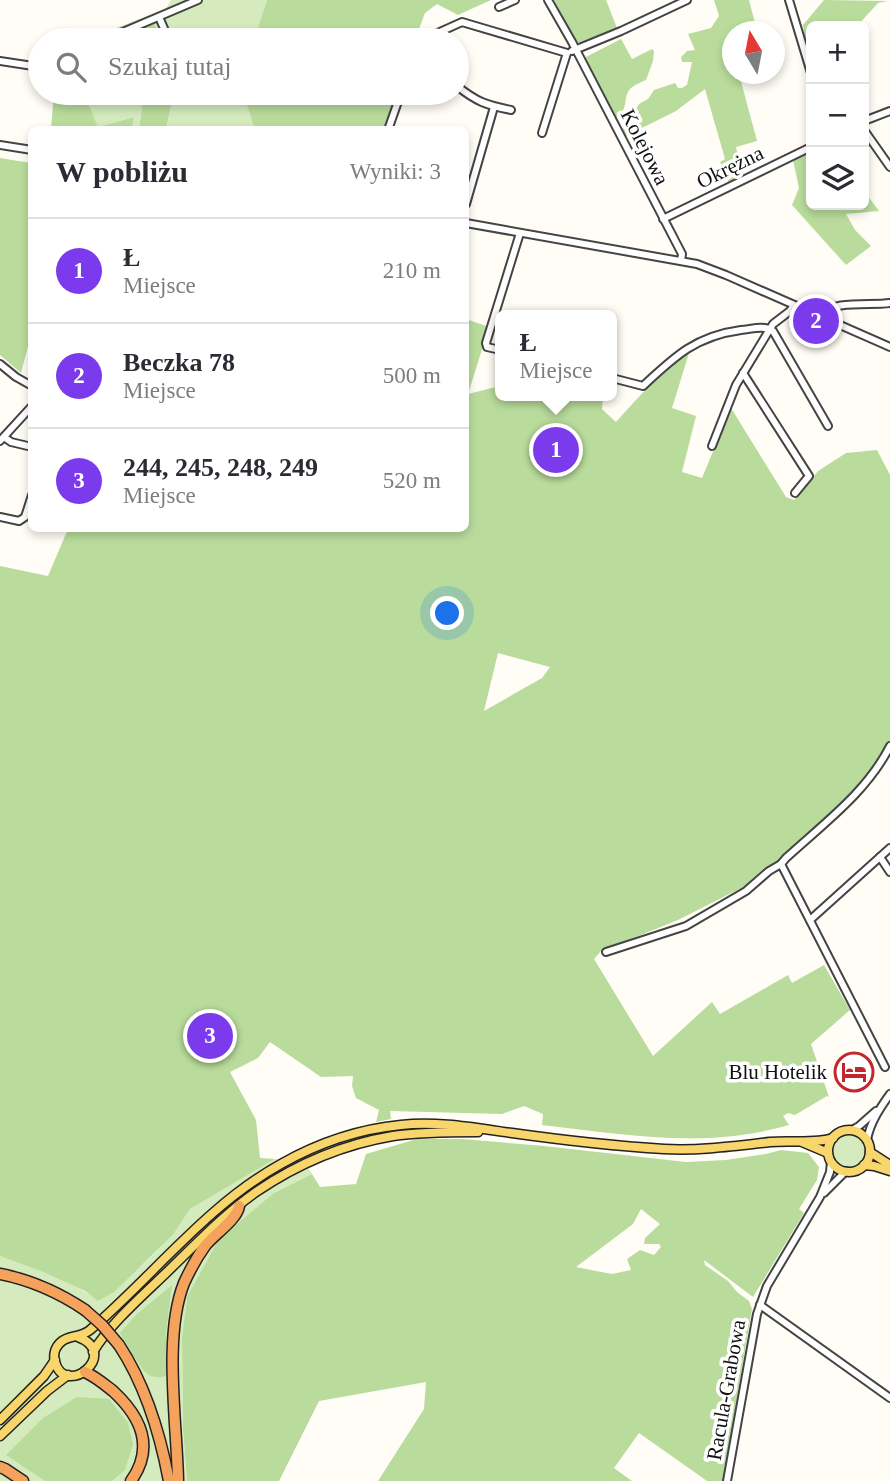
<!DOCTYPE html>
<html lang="pl">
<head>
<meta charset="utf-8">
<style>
  body { margin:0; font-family:"Times New Roman",serif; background:#f7f7f7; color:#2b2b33 }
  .controls { position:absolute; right:21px; top:21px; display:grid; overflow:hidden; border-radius:10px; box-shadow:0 4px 10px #0003 }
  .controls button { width:63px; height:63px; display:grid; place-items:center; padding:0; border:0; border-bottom:2px solid #e1e1e2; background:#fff; color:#2b2b33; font:35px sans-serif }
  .compass { position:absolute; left:722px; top:21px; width:63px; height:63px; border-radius:50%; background:#fff; box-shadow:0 4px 10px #0003; rotate:350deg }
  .you { position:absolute; left:448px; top:614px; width:24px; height:24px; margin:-18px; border:5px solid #fff; border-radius:50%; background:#1a73e8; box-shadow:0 0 0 10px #1a73e833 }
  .badge { display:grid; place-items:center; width:46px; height:46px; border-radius:50%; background:#7c3aed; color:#fff; font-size:23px; font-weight:700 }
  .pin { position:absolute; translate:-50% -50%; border:4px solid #fff; box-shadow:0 2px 7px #0006 }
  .popup { position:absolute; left:495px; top:310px; width:122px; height:91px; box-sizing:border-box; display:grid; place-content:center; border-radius:10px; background:#fff; filter:drop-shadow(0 2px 5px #0005); font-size:23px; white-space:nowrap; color:#7c7c81 }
  .popup b { font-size:26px; color:#2b2b33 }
  .popup::after { content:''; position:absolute; left:50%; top:100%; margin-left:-14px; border:14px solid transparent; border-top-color:#fff }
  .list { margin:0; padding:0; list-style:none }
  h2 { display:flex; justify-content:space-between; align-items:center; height:91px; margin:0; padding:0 28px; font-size:30px }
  h2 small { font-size:23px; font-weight:400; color:#7c7c81 }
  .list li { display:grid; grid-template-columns:46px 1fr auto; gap:21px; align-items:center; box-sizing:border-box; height:105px; padding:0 28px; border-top:2px solid #e1e1e2 }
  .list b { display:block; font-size:26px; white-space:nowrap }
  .list p { margin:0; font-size:23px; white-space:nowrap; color:#7c7c81 }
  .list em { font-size:23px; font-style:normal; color:#7c7c81 }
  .icon { flex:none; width:38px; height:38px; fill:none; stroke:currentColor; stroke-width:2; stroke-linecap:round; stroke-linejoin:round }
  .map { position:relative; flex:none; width:890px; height:1481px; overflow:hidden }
  .search { position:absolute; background:#fff; box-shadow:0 4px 10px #0003; left:28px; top:28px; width:441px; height:77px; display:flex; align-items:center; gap:18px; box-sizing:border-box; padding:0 24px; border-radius:38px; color:#7c7c81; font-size:26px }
  .panel { position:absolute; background:#fff; box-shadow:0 4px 10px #0003; left:28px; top:126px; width:441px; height:406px; border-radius:10px }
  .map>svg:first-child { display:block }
  .green { fill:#d5ebbd }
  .forest { fill:#b9dc9c; fill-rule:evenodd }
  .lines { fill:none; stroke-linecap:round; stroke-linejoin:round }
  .minor-casing { stroke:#444; stroke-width:10 }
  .major-casing { stroke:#222; stroke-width:11 }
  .highway-casing { stroke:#222; stroke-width:13 }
  .minor { stroke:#fff; stroke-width:6 }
  .major { stroke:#f9d66b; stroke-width:8 }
  .highway { stroke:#f5a25d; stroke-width:10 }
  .highway-bridge-casing { stroke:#222; stroke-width:13; stroke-linecap:butt }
  .highway-bridge { stroke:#f5a25d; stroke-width:10 }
  .labels { text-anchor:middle; stroke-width:7; stroke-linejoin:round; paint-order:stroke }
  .street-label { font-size:21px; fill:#111; stroke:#fff }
  .poi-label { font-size:21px; fill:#111; stroke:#fff; text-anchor:end }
</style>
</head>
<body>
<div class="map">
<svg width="890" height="1481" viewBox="0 0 890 1481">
  <rect width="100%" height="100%" fill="#fffdf5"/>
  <g class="green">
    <path d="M171,0H267L255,36L252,40H162L150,15L166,9Z"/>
    <path d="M116,93H144L139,129H132L134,117L98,127L89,106Z"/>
    <path d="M174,93H243L255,129L166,130Z"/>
    <circle cx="849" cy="1150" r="17"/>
    <path d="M275,1159L304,1161L312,1174L274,1193L187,1297L182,1337L183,1430L187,1481H0V1256C28,1262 76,1284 99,1301L147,1261L173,1235L190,1209Z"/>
  </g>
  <g class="forest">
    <path d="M267,0H491L458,15L437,4L425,13L415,40H252L255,36Z"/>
    <path d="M554,0H606L617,28L577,43Z"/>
    <path d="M714,0H749L757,31L732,32V74H739L757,141L736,147L744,182L731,188L720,162L725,159L705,89L676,111L624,137L621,131L639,104L648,99L654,90L675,83L678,88H682L687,85L692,62H682L681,57L687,51L695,50L688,34L711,28L719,16Z"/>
    <path d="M824,0L888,1L878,3L857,26H811V68L808,62L803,25Z"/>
    <path d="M150,15L162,40H99V35Z"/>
    <path d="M621,39L632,59L652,49L654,51L653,61L646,80C641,82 634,85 630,89C621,100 632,108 612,120L582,59Z"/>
    <path d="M54,93H84L98,127L134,117L132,129H51Z"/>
    <path d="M144,93H174L166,129H139Z"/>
    <path d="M243,93H396L384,129L255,130Z"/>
    <path d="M811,150V205H864V191L879,211L846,214L855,230L871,246L846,265L792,205L799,188L793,160Z"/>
    <path d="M0,158L31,163V335L21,373L0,355Z"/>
    <path d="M466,319L489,327L468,394L500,386V396H603L602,409L616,422C640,395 662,371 690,350L672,408L696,416L682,472L702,478L731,408L786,497L794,500L818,471L846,453L877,450L890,475V744L874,774L780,862L745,886L678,920L601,951L594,959L653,1056L712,1002L720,1014L788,975L792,983L824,965L850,1010L811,1044L829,1097L827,1096L795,1115L788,1113L783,1116L789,1125C706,1149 627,1135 542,1125L543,1114L524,1106L502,1114L390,1111L391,1119L376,1122L379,1110L356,1098L352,1086L353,1076L321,1077L270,1042L258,1058L230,1072L256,1120L260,1158L275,1159L190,1209L173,1235L114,1292L98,1301L85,1291L46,1273L0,1256V566L48,576L68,529L466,528ZM498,653L550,667L542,678L484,711Z"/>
    <path d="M417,1139H462L544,1146L686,1162L726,1160L766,1154L781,1150L808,1153L819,1167L817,1180L799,1209L804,1213L753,1297L704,1260L705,1265L728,1281L737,1292L749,1301L752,1309L723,1481H707L639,1433L614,1468L632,1481H378L424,1409L426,1382L319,1401L279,1481H187L183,1430L182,1337L187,1297L219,1239L274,1193L312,1174L320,1187L356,1184L366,1154ZM641,1209L660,1224L645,1238L644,1244H659L661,1247L654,1255L640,1250L627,1259L631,1270L612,1274L576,1267L633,1224Z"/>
    <path d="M172,1285L166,1332V1376C161,1377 154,1378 149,1375C141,1371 126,1342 120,1333L137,1314Z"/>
    <path d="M77,1397L109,1399L128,1423L133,1444L125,1470L112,1481H45L6,1455L43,1418Z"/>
  </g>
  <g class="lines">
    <defs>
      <g id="minor">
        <path d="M548,0L572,42L682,254L681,261"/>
        <path d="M789,0L811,73"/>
        <path d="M499,7L515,0"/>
        <path d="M159,17L169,40"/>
        <path d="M104,40L198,0"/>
        <path d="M422,40L462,22L567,53"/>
        <path d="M572,51L621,31L687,0"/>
        <path d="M0,61L33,66L40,65"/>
        <path d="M457,86C477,102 486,105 511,110"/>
        <path d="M193,93L195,96"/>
        <path d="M864,121L890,111"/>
        <path d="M388,130L401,93"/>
        <path d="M864,130L890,167"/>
        <path d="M542,133L567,53"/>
        <path d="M0,145L32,150"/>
        <path d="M466,204L494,107"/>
        <path d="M663,219L811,147"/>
        <path d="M466,223L697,264L726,275L890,347"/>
        <path d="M820,316C833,299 870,306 890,303"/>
        <path d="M500,350L487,347L486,343L520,233"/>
        <path d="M0,364L16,377L32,386"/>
        <path d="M743,373L809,476L795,493"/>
        <path d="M612,378L643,386C675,356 696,336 741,330C753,329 763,325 773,331L828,426"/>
        <path d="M4,437L11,442L32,447"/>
        <path d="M0,441L32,406"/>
        <path d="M712,446L736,385L773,324L790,311L794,305"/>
        <path d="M0,517L19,521L25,517L32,495"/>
        <path d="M880,857L890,872"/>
        <path d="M781,864L885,1067"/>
        <path d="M810,920L890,848"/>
        <path d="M606,952L686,926L746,891L769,871L781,864L786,858C823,824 867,792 890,746"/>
        <path d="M852,1130L859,1126L876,1111"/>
        <path d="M867,1140C870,1123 880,1108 890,1094"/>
        <path d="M824,1193L846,1171"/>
        <path d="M760,1305L890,1398"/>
        <path d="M727,1481L757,1314L767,1286L820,1197L830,1172L831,1161"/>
      </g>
      <g id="major">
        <circle cx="849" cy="1151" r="21"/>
        <path d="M802,1142L828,1153"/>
        <path d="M870,1152L890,1165"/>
        <path d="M864,1165L874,1166L890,1171"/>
        <path d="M78,1337C121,1353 66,1399 55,1362C53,1355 55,1347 61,1342C69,1335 80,1338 90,1330C154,1275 207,1205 281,1164C318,1143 360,1129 401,1125C438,1121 475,1128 512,1133C562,1140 614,1146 664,1149C699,1151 735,1146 770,1142C789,1140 815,1144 833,1138"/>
        <path d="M93,1352C109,1325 142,1296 165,1274C194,1246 223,1215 256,1192C297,1164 345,1144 393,1136C421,1132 450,1132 478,1132"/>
        <path d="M0,1420L44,1376L55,1360"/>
        <path d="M0,1436L47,1391L68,1375"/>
      </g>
      <g id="highway">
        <path d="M0,1274C31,1280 58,1292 85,1310"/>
        <path d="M119,1345C146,1386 160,1433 169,1481"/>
        <path d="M85,1372C96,1377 104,1384 113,1391C141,1417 155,1447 131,1481"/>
        <path d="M0,1467L5,1469L23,1481"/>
        <path d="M178,1481C177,1423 163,1336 184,1283C190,1270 197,1257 205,1246C214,1234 237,1220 239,1206"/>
      </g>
    </defs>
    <use href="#minor" class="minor-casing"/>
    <use href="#major" class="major-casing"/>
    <use href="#highway" class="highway-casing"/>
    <use href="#minor" class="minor"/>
    <use href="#major" class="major"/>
    <use href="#highway" class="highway"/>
    <defs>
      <path id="highway-bridge" d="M85,1310L102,1325L119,1345"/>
    </defs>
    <use href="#highway-bridge" class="highway-bridge-casing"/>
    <use href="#highway-bridge" class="highway-bridge"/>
  </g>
  <defs>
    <symbol id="hotel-ring" viewBox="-11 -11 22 22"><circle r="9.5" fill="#fff" stroke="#c4262e" stroke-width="1.5"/><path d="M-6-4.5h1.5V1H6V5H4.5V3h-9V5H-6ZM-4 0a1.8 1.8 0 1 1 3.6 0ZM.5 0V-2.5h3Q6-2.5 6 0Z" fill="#c4262e"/></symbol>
  </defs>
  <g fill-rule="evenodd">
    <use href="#hotel-ring" x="832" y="1050" width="44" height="44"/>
  </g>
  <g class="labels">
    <g class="street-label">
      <text transform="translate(645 147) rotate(63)" y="7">Kolejowa</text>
      <text transform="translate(730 167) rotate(-26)" y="7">Okrężna</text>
      <text transform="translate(726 1390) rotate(-80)" y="7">Racula-Grabowa</text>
    </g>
    <g class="poi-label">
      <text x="827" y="1079">Blu Hotelik</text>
    </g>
  </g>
</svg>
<div class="controls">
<button>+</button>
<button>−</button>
<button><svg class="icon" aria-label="layers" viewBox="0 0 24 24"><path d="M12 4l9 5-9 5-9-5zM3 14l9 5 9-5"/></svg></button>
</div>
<svg class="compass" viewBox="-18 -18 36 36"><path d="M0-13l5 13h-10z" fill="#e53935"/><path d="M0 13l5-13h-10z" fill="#7c7c81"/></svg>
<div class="you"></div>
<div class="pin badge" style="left:556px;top:450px">1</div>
<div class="popup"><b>Ł</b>Miejsce</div>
<div class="pin badge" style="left:816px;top:321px">2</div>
<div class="pin badge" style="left:210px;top:1036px">3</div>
<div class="search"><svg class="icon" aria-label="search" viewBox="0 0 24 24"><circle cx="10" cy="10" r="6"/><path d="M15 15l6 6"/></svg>Szukaj tutaj</div>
<section class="panel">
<h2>W pobliżu<small>Wyniki: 3</small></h2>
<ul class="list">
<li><span class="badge">1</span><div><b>Ł</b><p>Miejsce</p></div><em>210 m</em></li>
<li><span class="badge">2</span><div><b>Beczka 78</b><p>Miejsce</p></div><em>500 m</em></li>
<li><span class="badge">3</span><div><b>244, 245, 248, 249</b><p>Miejsce</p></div><em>520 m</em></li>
</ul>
</section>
</div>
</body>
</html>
